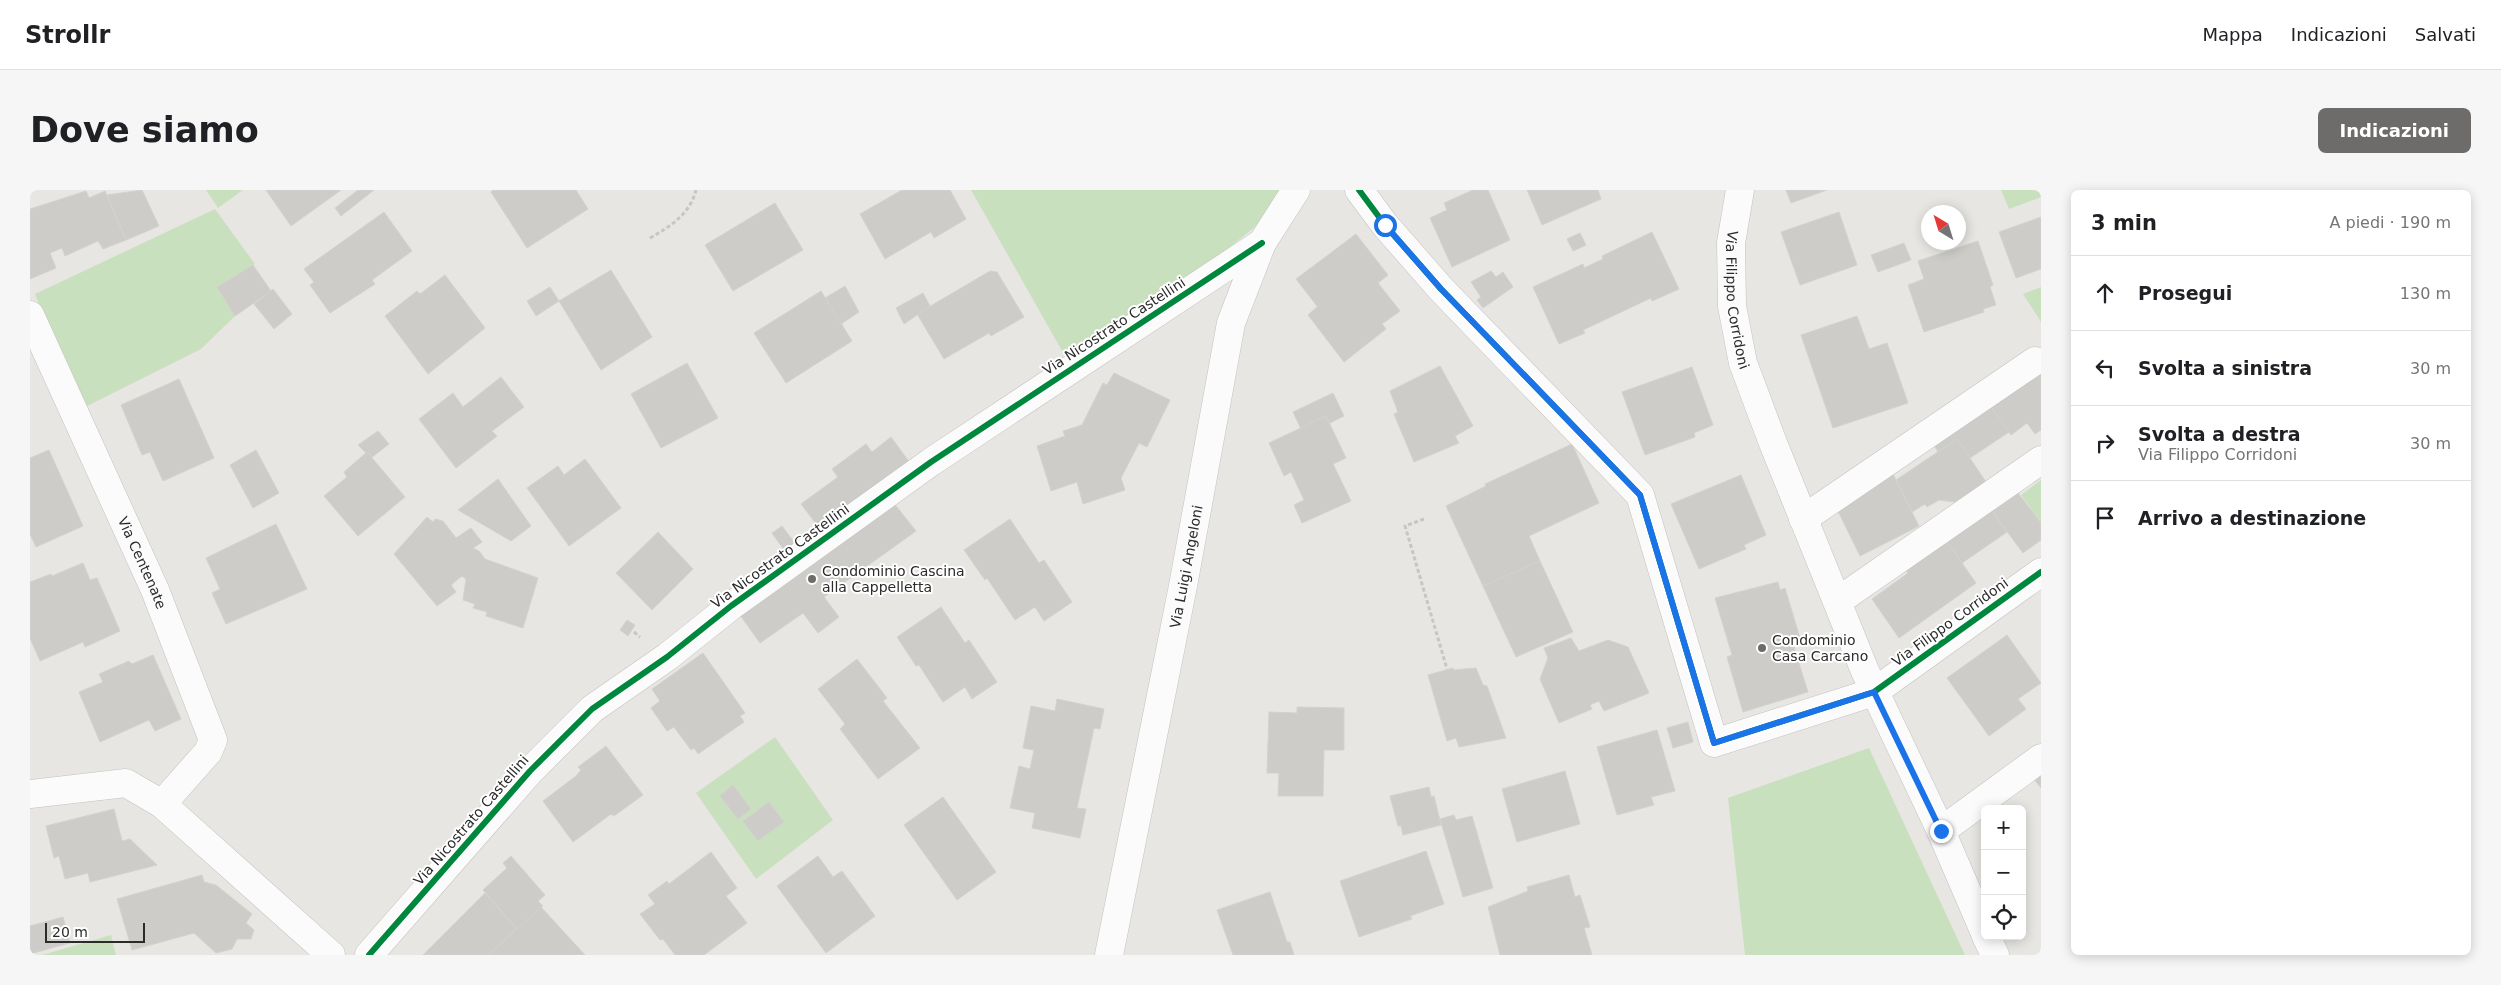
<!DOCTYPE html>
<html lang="it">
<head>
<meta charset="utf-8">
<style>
  body { margin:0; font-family:"DejaVu Sans",sans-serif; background:#f6f6f6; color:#202124 }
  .controls { position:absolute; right:15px; bottom:15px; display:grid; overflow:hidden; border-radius:8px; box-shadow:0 2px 12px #0003 }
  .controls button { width:45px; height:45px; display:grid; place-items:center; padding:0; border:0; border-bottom:1px solid #e0e0e0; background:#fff; color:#202124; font:25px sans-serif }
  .compass { position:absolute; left:1891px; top:15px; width:45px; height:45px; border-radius:50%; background:#fff; box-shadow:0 2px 12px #0003; rotate:322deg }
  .scale { position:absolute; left:15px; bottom:12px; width:100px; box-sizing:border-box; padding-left:5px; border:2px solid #2b2b2b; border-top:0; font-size:14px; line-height:18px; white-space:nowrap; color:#2b2b2b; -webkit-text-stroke:4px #fff; paint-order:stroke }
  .stop { position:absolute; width:15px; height:15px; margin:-11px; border:4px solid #1a73e8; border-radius:50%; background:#fff }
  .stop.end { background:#1a73e8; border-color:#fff; box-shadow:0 1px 5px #0008 }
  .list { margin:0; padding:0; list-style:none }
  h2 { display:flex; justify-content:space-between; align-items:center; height:65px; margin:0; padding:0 20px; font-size:21px }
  h2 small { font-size:16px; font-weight:400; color:#757577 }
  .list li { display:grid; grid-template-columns:32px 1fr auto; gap:15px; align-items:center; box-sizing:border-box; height:75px; padding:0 20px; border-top:1px solid #e0e0e0 }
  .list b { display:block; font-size:19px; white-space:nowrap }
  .list p { margin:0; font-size:16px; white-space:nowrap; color:#757577 }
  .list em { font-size:16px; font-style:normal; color:#757577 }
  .icon { flex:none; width:28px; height:28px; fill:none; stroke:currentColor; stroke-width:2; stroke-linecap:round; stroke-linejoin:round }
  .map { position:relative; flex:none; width:2011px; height:765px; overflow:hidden; border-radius:8px }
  header { display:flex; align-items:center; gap:30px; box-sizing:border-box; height:70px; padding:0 25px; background:#fff; border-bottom:1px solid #e0e0e0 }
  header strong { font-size:24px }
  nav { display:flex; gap:28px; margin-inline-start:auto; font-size:18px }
  .intro { display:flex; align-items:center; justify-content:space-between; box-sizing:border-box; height:120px; padding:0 30px }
  h1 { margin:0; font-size:35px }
  .button { padding:12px 22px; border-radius:8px; background:#6d6c6b; color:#fff; font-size:18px; font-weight:700 }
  main { display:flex; gap:30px; padding:0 30px }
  aside { flex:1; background:#fff; border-radius:8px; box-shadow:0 2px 12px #0003 }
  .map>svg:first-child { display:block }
  .green { fill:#c9e0bf }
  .building { fill:#cdccc8; stroke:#d3d2ce }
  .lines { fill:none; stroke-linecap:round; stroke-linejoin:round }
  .minor-casing { stroke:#c2c2c1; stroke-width:29 }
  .tertiary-casing { stroke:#c2c2c1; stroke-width:29 }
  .path { stroke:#c6c6c6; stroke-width:3; stroke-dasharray:4 2.5; stroke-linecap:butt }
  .minor { stroke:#fcfbfb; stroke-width:28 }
  .tertiary { stroke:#fcfbfb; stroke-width:28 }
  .cycleway-casing { stroke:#fff; stroke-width:9 }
  .cycleway { stroke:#00873e; stroke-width:6 }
  .route { stroke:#1a73e8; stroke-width:6 }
  .poi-dot { fill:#6d6c6b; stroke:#fff; stroke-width:2 }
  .labels { text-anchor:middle; stroke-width:4; stroke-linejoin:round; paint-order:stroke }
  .street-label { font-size:14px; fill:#2b2b2b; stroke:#fff }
  .poi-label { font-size:14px; fill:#2b2b2b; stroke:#fff; text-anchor:start }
</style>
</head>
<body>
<header>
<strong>Strollr</strong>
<nav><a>Mappa</a><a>Indicazioni</a><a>Salvati</a></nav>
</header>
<div class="intro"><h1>Dove siamo</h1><a class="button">Indicazioni</a></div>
<main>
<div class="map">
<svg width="2011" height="765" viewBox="0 0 2011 765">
  <rect width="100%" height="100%" fill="#e8e6e2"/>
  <g class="green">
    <path d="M176,0H213L188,18Z"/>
    <path d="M941,0H1254L1235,29L1161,88L1036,168Z"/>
    <path d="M1971,0H2011V7L1979,19Z"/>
    <path d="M185,19L225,74L187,97L205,126L171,159L51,219L5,104Z"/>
    <path d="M2011,97V132L1993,104Z"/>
    <path d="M2011,290V333L1991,305Z"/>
    <path d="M745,547L803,630L726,689L666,603Z"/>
    <path d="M1839,558L1935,765H1715L1698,608Z"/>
    <path d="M81,745L86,765H12Z"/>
  </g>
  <g class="building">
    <path d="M112,0L129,36L96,50L77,5Z"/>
    <path d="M236,0H311L261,36Z"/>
    <path d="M328,0H344L311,26L305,18Z"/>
    <path d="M463,0H546L558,19L497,58L461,2Z"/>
    <path d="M872,0H920L936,29L904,48L901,42L855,69L830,24Z"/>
    <path d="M1443,0H1458L1480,50L1422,77L1400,28L1417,20L1414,13Z"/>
    <path d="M1497,0H1568L1571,9L1512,35Z"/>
    <path d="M1756,0H1797L1761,13Z"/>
    <path d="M56,1L59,8L75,1L96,50L73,59L68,51L35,66L32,58L20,63L26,78L0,89V19Z"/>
    <path d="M745,13L773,60L703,101L675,55Z"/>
    <path d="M354,22L382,61L342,90L345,94L300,123L280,95L284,92L274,79Z"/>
    <path d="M1809,22L1827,75L1770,95L1751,42Z"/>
    <path d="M2011,27V79L1986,88L1969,42Z"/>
    <path d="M1622,42L1649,99L1622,111L1621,108L1553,140L1555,143L1529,154L1503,97L1553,74L1554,78L1573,69L1572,66Z"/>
    <path d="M1550,43L1556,55L1543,61L1537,49Z"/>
    <path d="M1326,44L1358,85L1348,93L1370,121L1352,134L1356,139L1314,172L1278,125L1289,115L1287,116L1266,89Z"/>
    <path d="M1948,51L1963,95L1960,97L1966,115L1953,119L1954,122L1894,142L1878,95L1894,89L1888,71Z"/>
    <path d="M1874,53L1881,70L1848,82L1841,65Z"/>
    <path d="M223,75L241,101L205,126L187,97Z"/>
    <path d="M581,80L622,147L571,180L529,111Z"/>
    <path d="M960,81L967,82L994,127L961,146L959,143L914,169L887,124Z"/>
    <path d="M1461,81L1466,87L1473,82L1483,97L1453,118L1447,110L1451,107L1441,92Z"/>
    <path d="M415,85L455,138L398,184L355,126L387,101L390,104Z"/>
    <path d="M815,96L829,122L811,134L795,108Z"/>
    <path d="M520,97L529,111L506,126L497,111Z"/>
    <path d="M243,99L262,124L244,139L224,114Z"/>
    <path d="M791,101L822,151L756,193L724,143Z"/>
    <path d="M893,103L900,116L874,134L866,118Z"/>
    <path d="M1827,126L1839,159L1857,153L1878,213L1803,238L1771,145Z"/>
    <path d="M657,173L688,228L631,258L601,204Z"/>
    <path d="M1410,176L1443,236L1425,246L1429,253L1384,272L1364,224L1368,222L1360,201Z"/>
    <path d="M1662,177L1683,235L1664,243L1665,247L1615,265L1592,202Z"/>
    <path d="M1084,183L1140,210L1117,257L1109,253L1091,288L1095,300L1053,314L1047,292L1021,301L1007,256L1035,246L1033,241L1052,235L1073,193L1077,195Z"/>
    <path d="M2011,184V240L2005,244L1997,233L1981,245L1961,217L2003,185L2005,188Z"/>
    <path d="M471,187L494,217L462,241L467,246L426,278L389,229L423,203L433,217Z"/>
    <path d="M149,189L184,268L133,291L120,262L112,265L91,215Z"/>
    <path d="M1303,203L1314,226L1300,233L1296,226L1271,239L1263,222Z"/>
    <path d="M1959,214L1979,242L1940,268L1927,249L1908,262L1902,252Z"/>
    <path d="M1296,226L1316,268L1303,274L1321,311L1272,333L1264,315L1274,310L1261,282L1254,286L1239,253Z"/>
    <path d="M348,241L359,254L341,268L328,255Z"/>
    <path d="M861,247L880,273L790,339L771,314L808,287L802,279L836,254L842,262Z"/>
    <path d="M1927,249L1956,292L1925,312L1909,310L1897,317L1895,314L1882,322L1866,290Z"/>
    <path d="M1542,254L1569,313L1499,346L1510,371L1453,396L1416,316L1456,296L1455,294Z"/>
    <path d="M19,260L53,336L6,357L0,344V268Z"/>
    <path d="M226,260L249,303L223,318L200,275Z"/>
    <path d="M337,262L375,307L328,346L294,306L317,287L314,282Z"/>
    <path d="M555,269L591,318L539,356L497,298L528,276L534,285Z"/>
    <path d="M1862,282L1889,336L1830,366L1803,311Z"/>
    <path d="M1711,285L1736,345L1714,355L1716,359L1669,379L1641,314Z"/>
    <path d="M468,289L501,336L481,351L428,320Z"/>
    <path d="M1985,299L2011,333V350L1993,363L1959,317Z"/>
    <path d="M859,307L886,341L794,407L809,427L788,443L773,423L730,453L705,418Z"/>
    <path d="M1959,317L1977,342L1932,373L1915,349Z"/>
    <path d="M397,327L403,332L405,329L413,331L426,348L441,338L452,352L443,358L449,361L455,369L508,388L493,438L456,426L457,422L443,418L445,414L433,410L436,389L432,386L421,395L426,402L407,416L364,364Z"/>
    <path d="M980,329L1009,373L1014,370L1042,412L1014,431L1005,417L985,430L957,388L955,390L934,360Z"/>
    <path d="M246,334L277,399L196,434L182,403L190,399L176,368Z"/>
    <path d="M752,336L770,360L759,367L742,343Z"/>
    <path d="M628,342L663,379L622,420L586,383Z"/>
    <path d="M1915,349L1946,393L1869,448L1842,409L1878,383L1872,375Z"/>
    <path d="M1510,371L1543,442L1486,467L1453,396Z"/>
    <path d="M53,373L60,390L67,388L90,441L55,457L53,452L10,471L0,448V392L21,384L22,386Z"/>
    <path d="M1748,392L1750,400L1755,398L1770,448L1762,451L1778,502L1713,522L1697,467L1702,465L1685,408Z"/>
    <path d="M911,417L935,453L939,450L967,492L942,509L935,497L913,512L889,475L886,476L867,447Z"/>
    <path d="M597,430L605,435L598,446L590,440Z"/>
    <path d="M1977,445L2011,493L1988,509L1996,519L1959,546L1917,488Z"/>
    <path d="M1541,448L1549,461L1578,450L1598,457L1619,503L1574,521L1569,511L1560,515L1562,519L1529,533L1510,489L1518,468L1514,458Z"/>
    <path d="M673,463L715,523L710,526L714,532L668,564L664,558L661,560L644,537L637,541L621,518L630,511L622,499Z"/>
    <path d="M123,465L151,529L125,541L119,530L70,552L49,502L73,492L69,484L99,471L102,474Z"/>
    <path d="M827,469L857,508L853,511L890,558L848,589L810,539L815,534L788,499Z"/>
    <path d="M1423,478V480L1446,478L1453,495L1457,496L1476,548L1429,557L1426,548L1417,551L1398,485Z"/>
    <path d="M1027,509L1074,519L1070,539L1064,538L1047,618L1056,619L1050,648L1002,638L1005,623L980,618L989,576L1000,579L1004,560L993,558L1001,516L1025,521Z"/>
    <path d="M1267,517L1314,518V560H1294L1293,606H1248L1249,583H1237L1239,522L1267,523Z"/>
    <path d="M1658,532L1663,552L1643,558L1637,538Z"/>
    <path d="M1627,540L1645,601L1621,607L1624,615L1587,625L1567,557Z"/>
    <path d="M576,556L613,605L584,626L581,624L543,652L513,611L546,586L551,580L548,577Z"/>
    <path d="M1535,581L1550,634L1487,652L1472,599Z"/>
    <path d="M2011,582V598L2003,588Z"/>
    <path d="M703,595L721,619L708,629L690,606Z"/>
    <path d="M1399,597L1401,607L1404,606L1411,635L1373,645L1371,636H1368L1360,606Z"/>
    <path d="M913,607L966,682L927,710L874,635Z"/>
    <path d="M739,612L754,632L728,651L713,631Z"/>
    <path d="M84,619L92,651L100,649L127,675L60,692L58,683L35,689L29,666L24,668L16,636Z"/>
    <path d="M1424,625L1426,630L1442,626L1463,698L1433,707L1410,629Z"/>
    <path d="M1396,661L1414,714L1380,726L1382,729L1329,747L1310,691Z"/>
    <path d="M681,662L707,698L696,706L717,733L674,765H645L633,749L630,750L610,724L625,714L618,705L637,691L639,694Z"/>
    <path d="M481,666L515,705L508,711L513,716L487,739L453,700L477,678L473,673Z"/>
    <path d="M788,666L803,687L812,681L845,726L796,763L747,696Z"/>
    <path d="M172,685L174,692L186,695L222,724L216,733L224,740L221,749H207L202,759L186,763L164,743L102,760L87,709Z"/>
    <path d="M1539,685L1545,707L1550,705L1560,737L1554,738L1562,765H1470L1458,717L1498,701L1497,697Z"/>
    <path d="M1240,702L1257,752H1260L1264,765H1203L1187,720Z"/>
    <path d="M455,703L487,739L458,765H393Z"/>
    <path d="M511,717L555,765H458L487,739Z"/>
    <path d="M33,727L40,753L0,764V736Z"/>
  </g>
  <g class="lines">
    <defs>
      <g id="minor">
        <path d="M1329,0L1355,35L1411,99L1610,305L1684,553L1844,502L2011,382"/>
        <path id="s1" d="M0,125L125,400L183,550L178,562L132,614"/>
        <path d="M1773,329L2005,171"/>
        <path d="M1808,411L2011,270"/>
        <path d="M0,604L96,593L132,614L301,765"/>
        <path d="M1911,641L2011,568"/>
        <path d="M339,765L500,581L562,519L637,467L701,416L901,272L1232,53"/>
        <path id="s2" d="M1079,765L1153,396L1201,133L1232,53L1266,0"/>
      </g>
      <g id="tertiary">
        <path id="s3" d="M1710,0L1701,53L1702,116L1713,173L1743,253L1835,481L1911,641L1955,743"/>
        <path d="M1956,746L1965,765"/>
      </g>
    </defs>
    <use href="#minor" class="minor-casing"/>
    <use href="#tertiary" class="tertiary-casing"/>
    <g class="path">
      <path d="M620,48C641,36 660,24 666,0"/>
      <path d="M1394,329L1375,336L1417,479"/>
      <path d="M604,442L610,447"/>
    </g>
    <use href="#minor" class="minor"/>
    <use href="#tertiary" class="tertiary"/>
    <defs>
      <g id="cycleway">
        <path d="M1329,0L1355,35L1411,99L1610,305L1684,553L1844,502L2011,382"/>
        <path d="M339,765L500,581L562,519L637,467L701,416L901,272L1232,53"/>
      </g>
    </defs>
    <use href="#cycleway" class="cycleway-casing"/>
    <use href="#cycleway" class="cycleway"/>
  </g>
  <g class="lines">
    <path class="route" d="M1355,35L1411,99L1610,305L1684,553L1844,502L1911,641"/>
  </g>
  <g class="poi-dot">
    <circle cx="782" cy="389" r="5"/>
    <circle cx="1732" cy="458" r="5"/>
  </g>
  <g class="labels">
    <g class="street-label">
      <text dy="5" stroke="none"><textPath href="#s3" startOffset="111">Via Filippo Corridoni</textPath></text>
      <text transform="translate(1084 136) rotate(-33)" y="5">Via Nicostrato Castellini</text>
      <text transform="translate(750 366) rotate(-36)" y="5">Via Nicostrato Castellini</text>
      <text dy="5" stroke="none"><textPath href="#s1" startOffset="272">Via Centenate</textPath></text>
      <text dy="5" stroke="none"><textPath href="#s2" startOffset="396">Via Luigi Angeloni</textPath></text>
      <text transform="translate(1920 432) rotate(-36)" y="5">Via Filippo Corridoni</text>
      <text transform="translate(441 630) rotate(-49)" y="5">Via Nicostrato Castellini</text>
    </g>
    <g class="poi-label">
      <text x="792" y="386">Condominio Cascina<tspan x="792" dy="16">alla Cappelletta</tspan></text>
      <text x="1742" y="455">Condominio<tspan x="1742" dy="16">Casa Carcano</tspan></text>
    </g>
  </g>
</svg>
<div class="controls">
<button>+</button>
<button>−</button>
<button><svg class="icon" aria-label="locate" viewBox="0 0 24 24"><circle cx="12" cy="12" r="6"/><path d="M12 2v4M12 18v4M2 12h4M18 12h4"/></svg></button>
</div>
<svg class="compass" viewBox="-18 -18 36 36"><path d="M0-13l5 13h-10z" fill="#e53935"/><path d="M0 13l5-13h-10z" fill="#757577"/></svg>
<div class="scale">20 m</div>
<div class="stop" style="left:1355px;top:35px"></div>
<div class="stop end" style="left:1911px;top:641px"></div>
</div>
<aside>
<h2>3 min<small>A piedi · 190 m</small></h2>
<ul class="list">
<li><svg class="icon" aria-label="ahead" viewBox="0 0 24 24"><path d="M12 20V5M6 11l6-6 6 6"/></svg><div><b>Prosegui</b></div><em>130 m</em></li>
<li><svg class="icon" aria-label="left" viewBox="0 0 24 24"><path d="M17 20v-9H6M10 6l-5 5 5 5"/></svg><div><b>Svolta a sinistra</b></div><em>30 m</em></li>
<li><svg class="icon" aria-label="right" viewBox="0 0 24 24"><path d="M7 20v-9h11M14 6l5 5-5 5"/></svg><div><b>Svolta a destra</b><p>Via Filippo Corridoni</p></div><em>30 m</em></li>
<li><svg class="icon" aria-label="arrive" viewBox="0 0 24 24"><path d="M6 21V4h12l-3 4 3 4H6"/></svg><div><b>Arrivo a destinazione</b></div></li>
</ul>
</aside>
</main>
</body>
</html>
